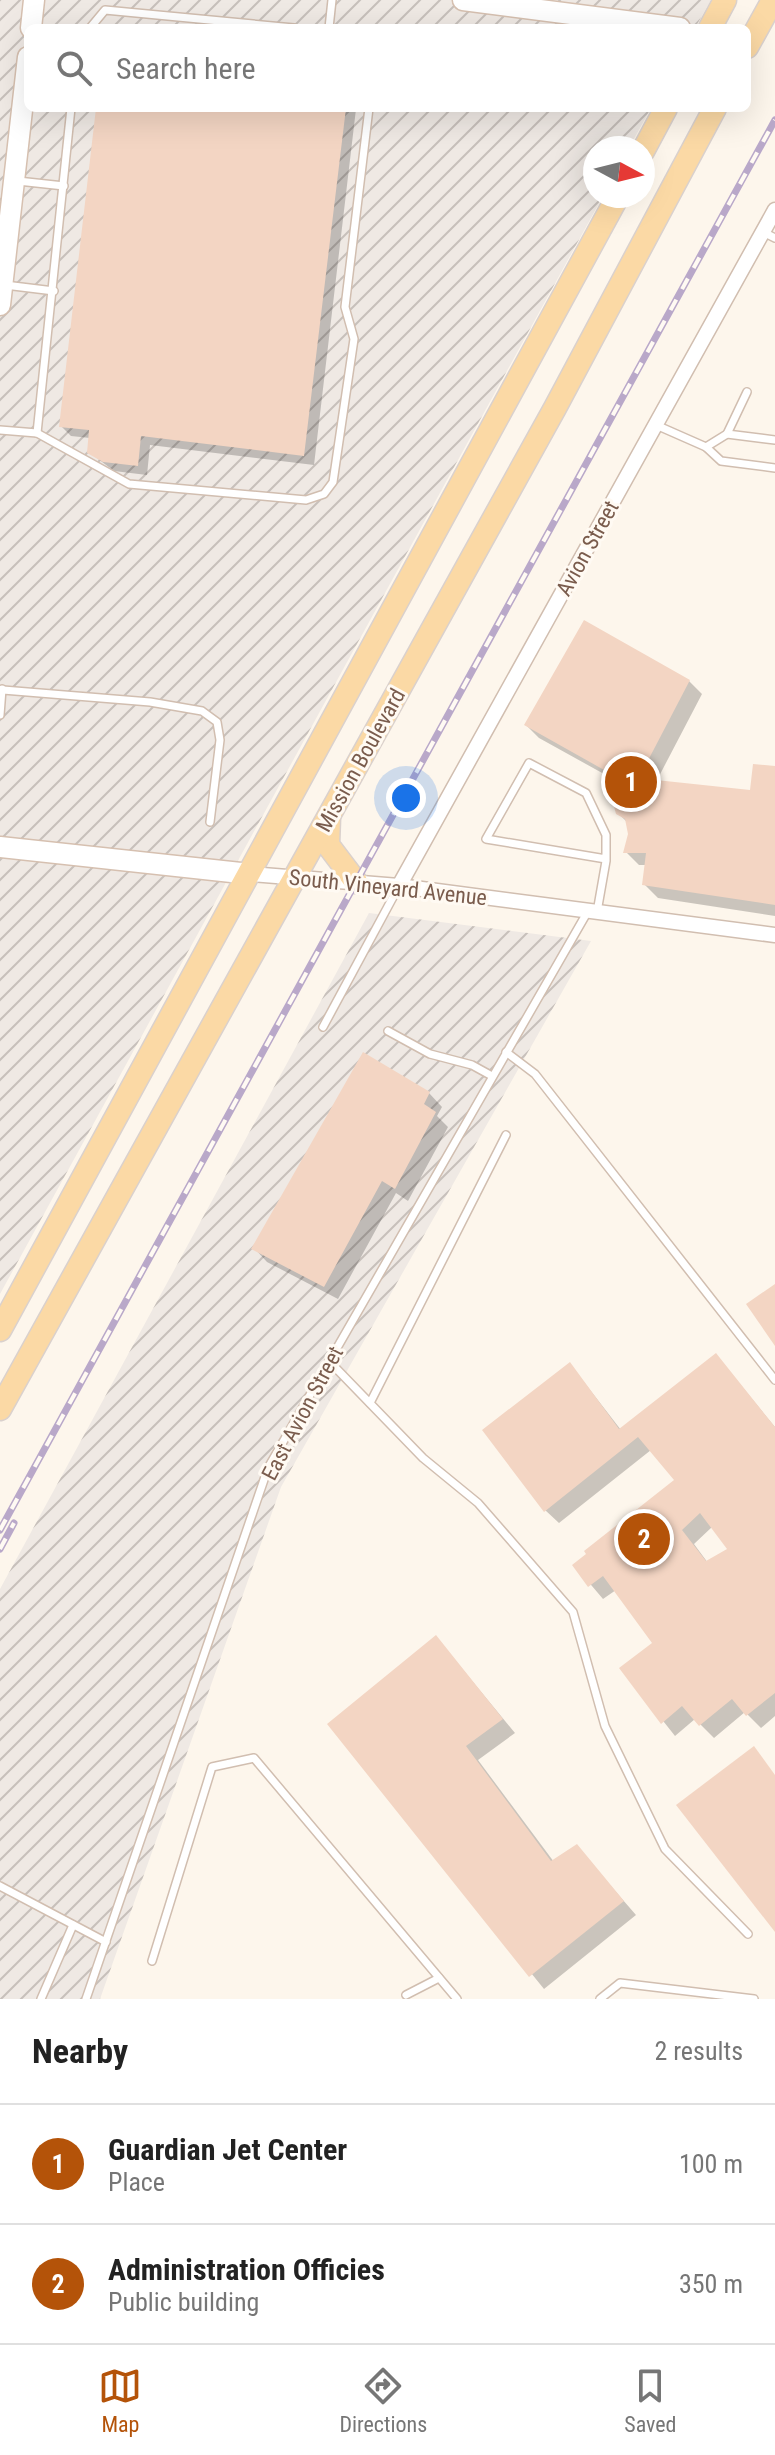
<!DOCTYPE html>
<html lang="en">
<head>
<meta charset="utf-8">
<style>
  body { margin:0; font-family:"Roboto Condensed",sans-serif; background:#f6f6f6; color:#222 }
  .compass { position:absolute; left:583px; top:136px; width:72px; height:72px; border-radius:50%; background:#fff; box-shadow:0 8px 32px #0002; rotate:97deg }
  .you { position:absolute; left:406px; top:798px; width:28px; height:28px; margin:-20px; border:6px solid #fff; border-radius:50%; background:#1a73e8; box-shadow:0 0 0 12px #1a73e833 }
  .badge { display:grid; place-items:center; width:52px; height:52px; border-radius:50%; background:#b45309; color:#fff; font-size:26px; font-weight:700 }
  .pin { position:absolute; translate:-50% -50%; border:4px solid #fff; box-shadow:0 2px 8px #0006 }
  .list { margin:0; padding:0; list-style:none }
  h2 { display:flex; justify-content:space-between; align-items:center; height:104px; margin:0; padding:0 32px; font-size:34px }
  h2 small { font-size:26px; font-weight:400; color:#767676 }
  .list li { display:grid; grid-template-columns:52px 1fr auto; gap:24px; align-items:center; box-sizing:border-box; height:120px; padding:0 32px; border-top:2px solid #e0e0e0 }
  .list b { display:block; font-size:30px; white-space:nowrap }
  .list p { margin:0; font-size:26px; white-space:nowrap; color:#767676 }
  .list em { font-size:26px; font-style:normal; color:#767676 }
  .icon { flex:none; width:44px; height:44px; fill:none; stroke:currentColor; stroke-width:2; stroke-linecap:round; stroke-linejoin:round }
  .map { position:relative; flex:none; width:775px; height:1999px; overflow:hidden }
  .search { position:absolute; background:#fff; box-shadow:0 8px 32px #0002; left:24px; right:24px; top:24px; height:88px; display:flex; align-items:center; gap:20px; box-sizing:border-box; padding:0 28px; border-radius:12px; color:#767676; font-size:30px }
  .sheet { height:344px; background:#fff }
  nav { display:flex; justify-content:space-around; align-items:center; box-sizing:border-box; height:112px; border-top:2px solid #e0e0e0; background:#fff; font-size:22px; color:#767676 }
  nav a { display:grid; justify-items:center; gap:4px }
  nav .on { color:#b45309 }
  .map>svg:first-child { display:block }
  .industrial { fill:url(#industrial-furrows) }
  .shadow { fill:#0003; fill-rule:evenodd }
  .building { fill:#f3d5c3; fill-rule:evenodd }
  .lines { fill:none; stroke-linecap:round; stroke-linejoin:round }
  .lane-casing { stroke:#d1beb0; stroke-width:10 }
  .street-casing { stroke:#d1beb0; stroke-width:17 }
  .secondary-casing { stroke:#d6c0b0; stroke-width:23 }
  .primary-casing { stroke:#dad1cd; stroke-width:25 }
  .lane { stroke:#fff; stroke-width:7 }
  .street { stroke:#fff; stroke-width:14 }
  .secondary { stroke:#fff; stroke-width:20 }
  .primary { stroke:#fbd9a5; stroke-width:22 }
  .rail-casing { stroke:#b9a8c9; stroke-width:7 }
  .rail { stroke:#fffaf3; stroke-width:4; stroke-dasharray:12; stroke-linecap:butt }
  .labels { text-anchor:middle; stroke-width:6; stroke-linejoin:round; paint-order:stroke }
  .street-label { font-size:22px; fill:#7a5c4d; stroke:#fffaf3 }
</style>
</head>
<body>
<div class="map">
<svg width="775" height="1999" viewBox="0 0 775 1999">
  <defs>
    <pattern id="industrial-furrows" width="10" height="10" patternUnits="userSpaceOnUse" patternTransform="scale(2)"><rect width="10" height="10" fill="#efe9e4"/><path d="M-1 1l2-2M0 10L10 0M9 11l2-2" fill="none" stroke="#c7c0bb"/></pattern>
  </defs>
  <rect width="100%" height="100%" fill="#fdf6ec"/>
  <g class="industrial">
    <path d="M0,0H711L695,28H28V108H651L629,148H595V196H603L0,1294Z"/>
    <path d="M369,913L591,941L281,1487L100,1999H0V1589Z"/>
  </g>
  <g class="shadow">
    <path d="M98,108L356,109L314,465L150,445L147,475L114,471L89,452L90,438L71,436L61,426Z"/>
    <path d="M689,681L702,694L656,782L752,792L775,768V916L658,898L644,884L646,865H639L626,852L630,834L627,822L618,813L613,779L539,738L526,725Z"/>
    <path d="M429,1093L442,1107L437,1116L448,1127L408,1201L396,1193L338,1299L267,1262L254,1248Z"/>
    <path d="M716,1355L775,1427V1716L761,1728L745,1712L714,1738L695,1719L675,1736L622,1669L655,1644L616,1590L603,1599L575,1566L677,1481L651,1450L559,1523L545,1510L570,1364L621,1430ZM712,1527L730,1549L708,1563L694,1544Z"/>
    <path d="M436,1637L515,1733L478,1760L554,1862L577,1847L636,1915L544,1989L330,1724Z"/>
  </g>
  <g class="building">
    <path d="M96,108H346L304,456L141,436L138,466L103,462L87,453L89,430L59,427Z"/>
    <path d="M584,620L690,680L642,772L656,780L750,790L753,764L775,766V905L642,885L646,853H623L628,834L625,819L616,814L608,784L613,775L524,725Z"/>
    <path d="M363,1052L430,1092L424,1104L436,1112L395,1189L382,1181L324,1287L251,1249Z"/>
    <path d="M775,1284V1346L746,1304Z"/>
    <path d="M716,1353L775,1427V1693L746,1716L732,1699L699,1726L682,1706L661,1724L619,1668L652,1643L603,1576L588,1587L572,1565L586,1554L584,1551L674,1480L638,1437L544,1512L482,1430L570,1362L619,1429ZM700,1513L727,1549L706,1561L682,1530Z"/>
    <path d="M436,1635L503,1719L466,1746L551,1861L577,1844L624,1901L529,1977L327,1724Z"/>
    <path d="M754,1746L775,1775V1932L676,1805Z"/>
  </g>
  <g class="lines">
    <defs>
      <g id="lane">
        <path d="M90,28L105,10L294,28"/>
        <path d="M329,28L332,0"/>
        <path d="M18,181L64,186"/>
        <path d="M763,232L775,238"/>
        <path d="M5,285L54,291"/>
        <path d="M656,425L706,447L721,461L775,468"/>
        <path d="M0,430L37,433L129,484L306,500L324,494L333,482L354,339L345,307L369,108"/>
        <path d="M37,433L71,108"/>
        <path d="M727,434L775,440"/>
        <path d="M706,447L727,434L747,392"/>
        <path d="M3,690L150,702L202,711L217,722L220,740L210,822"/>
        <path d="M0,715L2,689"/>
        <path d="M597,912L606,861V835L586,793L529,763L486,839L606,859"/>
        <path d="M323,1027L399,886"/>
        <path d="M388,1031L430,1054L472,1065L492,1076"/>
        <path d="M506,1052L535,1074L775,1380"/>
        <path d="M329,1361L423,1458L478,1503L573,1612L605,1726L665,1849L748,1934"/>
        <path d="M370,1403L506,1135"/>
        <path d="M0,1886L106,1942"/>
        <path d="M152,1961L212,1767L254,1758L457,1999"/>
        <path d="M406,1995L439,1978"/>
        <path d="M41,1999L73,1925"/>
        <path d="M86,1999L268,1468L588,911"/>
        <path d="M600,1999L620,1983L754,1999"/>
      </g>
      <g id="street">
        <path d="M250,874L399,886L775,935"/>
        <path d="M399,886L775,210"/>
      </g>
      <g id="secondary">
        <path d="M463,0L680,28"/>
        <path d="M31,28L34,0"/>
        <path d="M0,305L28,57"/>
        <path d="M0,847L250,874"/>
      </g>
      <g id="primary">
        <path d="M710,28L725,0"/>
        <path d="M747,47L773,0"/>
        <path d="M643,151L666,108"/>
        <path d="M329,817L328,845L356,882"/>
        <path d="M0,1330L618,196"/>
        <path d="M0,1409L555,408L715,108"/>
      </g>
    </defs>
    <use href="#lane" class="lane-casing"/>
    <use href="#street" class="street-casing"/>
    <use href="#secondary" class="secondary-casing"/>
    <use href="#primary" class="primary-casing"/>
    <use href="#lane" class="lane"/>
    <use href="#street" class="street"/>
    <use href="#secondary" class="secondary"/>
    <use href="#primary" class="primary"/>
    <defs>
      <g id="rail">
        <path d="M0,1530L775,120"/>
        <path d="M0,1549L14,1523"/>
      </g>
    </defs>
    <use href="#rail" class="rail-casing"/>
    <use href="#rail" class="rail"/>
  </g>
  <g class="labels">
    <g class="street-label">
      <text transform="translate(587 548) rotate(-61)" y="8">Avion Street</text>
      <text transform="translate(360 760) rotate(-61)" y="8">Mission Boulevard</text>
      <text transform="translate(388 887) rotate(6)" y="8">South Vineyard Avenue</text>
      <text transform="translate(302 1413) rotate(-62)" y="8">East Avion Street</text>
    </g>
  </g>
</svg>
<svg class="compass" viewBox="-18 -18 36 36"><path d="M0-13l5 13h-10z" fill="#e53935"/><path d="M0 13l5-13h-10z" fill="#767676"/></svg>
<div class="you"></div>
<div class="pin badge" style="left:631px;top:782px">1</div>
<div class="pin badge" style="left:644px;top:1539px">2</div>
<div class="search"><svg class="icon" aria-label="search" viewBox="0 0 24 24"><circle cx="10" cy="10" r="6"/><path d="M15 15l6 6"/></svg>Search here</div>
</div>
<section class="sheet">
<h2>Nearby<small>2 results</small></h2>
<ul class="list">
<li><span class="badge">1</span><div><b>Guardian Jet Center</b><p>Place</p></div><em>100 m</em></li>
<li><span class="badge">2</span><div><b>Administration Officies</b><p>Public building</p></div><em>350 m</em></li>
</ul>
</section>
<nav>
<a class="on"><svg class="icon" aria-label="map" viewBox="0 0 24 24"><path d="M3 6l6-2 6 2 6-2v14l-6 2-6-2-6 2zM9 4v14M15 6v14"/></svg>Map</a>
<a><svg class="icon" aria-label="directions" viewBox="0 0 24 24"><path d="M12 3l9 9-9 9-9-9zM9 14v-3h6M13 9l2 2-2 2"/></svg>Directions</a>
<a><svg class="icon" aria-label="saved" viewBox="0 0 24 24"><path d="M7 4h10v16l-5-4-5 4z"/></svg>Saved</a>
</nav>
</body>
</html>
